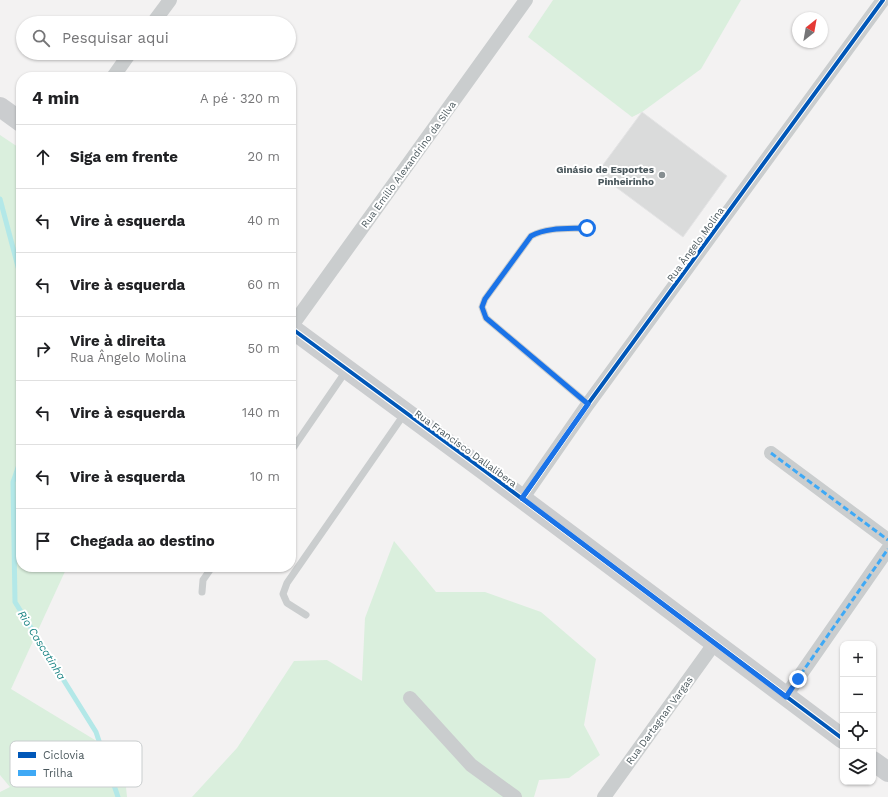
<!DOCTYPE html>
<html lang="pt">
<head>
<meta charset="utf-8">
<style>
  body { margin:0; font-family:"Work Sans",sans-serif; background:#f6f6f6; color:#202124 }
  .controls { position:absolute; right:12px; bottom:12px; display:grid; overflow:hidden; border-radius:8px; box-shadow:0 1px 3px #0004 }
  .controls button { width:36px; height:36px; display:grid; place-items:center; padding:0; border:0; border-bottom:1px solid #e0e0e0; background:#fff; color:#202124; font:20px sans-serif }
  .compass { position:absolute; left:792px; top:12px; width:36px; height:36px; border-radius:50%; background:#fff; box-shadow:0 1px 3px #0004; rotate:31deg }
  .stop { position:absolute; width:12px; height:12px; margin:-9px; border:3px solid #1a73e8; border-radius:50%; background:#fff }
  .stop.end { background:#1a73e8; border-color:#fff; box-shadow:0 1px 4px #0008 }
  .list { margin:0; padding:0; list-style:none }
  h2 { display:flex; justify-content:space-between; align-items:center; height:52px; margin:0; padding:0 16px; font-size:17px }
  h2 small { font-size:13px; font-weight:400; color:#757577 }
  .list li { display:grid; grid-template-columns:26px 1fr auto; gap:12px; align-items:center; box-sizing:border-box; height:64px; padding:0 16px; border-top:1px solid #e0e0e0 }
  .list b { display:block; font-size:15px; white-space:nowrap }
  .list p { margin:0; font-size:13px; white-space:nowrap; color:#757577 }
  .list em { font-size:13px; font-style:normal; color:#757577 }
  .icon { flex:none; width:22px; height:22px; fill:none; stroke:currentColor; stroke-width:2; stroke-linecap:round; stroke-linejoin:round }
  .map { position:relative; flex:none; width:888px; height:797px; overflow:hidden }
  .search { position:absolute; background:#fff; box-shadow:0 1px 3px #0004; left:16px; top:16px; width:280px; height:44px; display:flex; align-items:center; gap:10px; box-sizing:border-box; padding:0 14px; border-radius:22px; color:#757577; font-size:15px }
  .panel { position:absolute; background:#fff; box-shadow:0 1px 3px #0004; left:16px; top:72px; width:280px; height:500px; border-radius:16px }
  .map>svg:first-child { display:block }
  .green { fill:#daefdd }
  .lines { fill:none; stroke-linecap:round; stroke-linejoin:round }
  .stream { stroke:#b3e8e8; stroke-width:5 }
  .building { fill:#dadbdb; stroke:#e4e4e5 }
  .lane { stroke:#cacdce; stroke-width:7 }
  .street { stroke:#cacdce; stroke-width:14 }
  .secondary { stroke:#cbcdcf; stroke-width:20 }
  .quiet { stroke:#3fa9f5; stroke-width:3; stroke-dasharray:6 3; stroke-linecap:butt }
  .cycleway-casing { stroke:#fff; stroke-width:6 }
  .cycleway { stroke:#0057b8; stroke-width:4 }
  .route { stroke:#1a73e8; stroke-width:5 }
  .poi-dot { fill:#868e91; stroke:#fff; stroke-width:1.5 }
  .labels { text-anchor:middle; stroke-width:4; stroke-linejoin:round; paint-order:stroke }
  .street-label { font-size:10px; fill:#4b585d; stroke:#fff }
  .poi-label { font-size:10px; font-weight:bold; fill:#4b585d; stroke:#fff; text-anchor:end }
  .water-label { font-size:11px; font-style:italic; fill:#198383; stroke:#fff }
  .key { fill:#fff; stroke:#c9cdce; stroke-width:1 }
  .key-label { font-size:11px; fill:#4b585d }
</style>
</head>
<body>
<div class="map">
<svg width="888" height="797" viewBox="0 0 888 797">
  <rect width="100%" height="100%" fill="#f3f2f2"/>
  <g class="green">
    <path d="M553,0H741L701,69L642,112L632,117L528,37Z"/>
    <path d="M0,135L21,149V567H67L11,689L123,757L127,797H0V792L10,787L0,775Z"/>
    <path d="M394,541L436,592H485L541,612L596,659L584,725L600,755L569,778L539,780L534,797H192L237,748L294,661L327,660L362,681L365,618Z"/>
  </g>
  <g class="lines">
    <g class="stream">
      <path d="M0,199L21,278"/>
      <path d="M21,459L13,482L15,602L96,732L118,797"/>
    </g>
  </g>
  <path class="building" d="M642,112L727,176L683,237L597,173Z"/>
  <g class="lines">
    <g class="lane">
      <path d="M587,228C568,229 548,227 531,236L485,299L482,307L486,318L588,404"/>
      <path d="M291,451L346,371"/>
      <path d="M202,592L203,580L212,567"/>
      <path d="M306,615L287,603L283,594L287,583L405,413"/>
    </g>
    <g class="street">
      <path d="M153,23L170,0"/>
      <path d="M113,77L130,53"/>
      <path d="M291,327L526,0"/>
      <path d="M771,453L888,540"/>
      <path d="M522,499L588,404L883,0"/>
      <path d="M785,697L888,549"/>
      <path d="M410,698L471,765L515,797"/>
      <path d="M604,797L714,644"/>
    </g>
    <g class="secondary">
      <path d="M0,107L21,122"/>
      <path d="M291,328L485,471L843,739"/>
      <path d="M873,761L888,772"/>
    </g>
    <g class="quiet">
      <path d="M771,453L888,540"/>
      <path d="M785,697L888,549"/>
    </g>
    <defs>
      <g id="cycleway">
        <path d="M291,328L485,471L843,739"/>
        <path d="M522,499L588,404L883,0"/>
      </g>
    </defs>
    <use href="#cycleway" class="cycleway-casing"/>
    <use href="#cycleway" class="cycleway"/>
  </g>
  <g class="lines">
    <path class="route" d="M587,228C568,229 548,227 531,236L485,299L482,307L486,318L588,404L522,498L786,697L798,679"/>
  </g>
  <circle class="poi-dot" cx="662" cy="175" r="4"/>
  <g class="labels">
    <g class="street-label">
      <text transform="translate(408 164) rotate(-54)" y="4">Rua Emílio Alexandrino da Silva</text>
      <text transform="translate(695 244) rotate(-54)" y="4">Rua Ângelo Molina</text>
      <text transform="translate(466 448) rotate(36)" y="4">Rua Francisco Dallalibera</text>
      <text transform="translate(659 720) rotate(-54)" y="4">Rua Dartagnan Vargas</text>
    </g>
    <g class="poi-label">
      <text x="654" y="173">Ginásio de Esportes<tspan x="654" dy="12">Pinheirinho</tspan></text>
    </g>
    <g class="water-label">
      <text transform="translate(42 645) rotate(58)" y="4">Rio Cascatinha</text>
    </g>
  </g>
  <rect x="10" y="741" width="132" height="46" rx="6" class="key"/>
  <rect x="18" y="752" width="18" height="6" fill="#0057b8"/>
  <rect x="18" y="770" width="18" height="6" fill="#3fa9f5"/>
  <g class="key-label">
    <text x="43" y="759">Ciclovia</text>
    <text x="43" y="777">Trilha</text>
  </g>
</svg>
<div class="controls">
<button>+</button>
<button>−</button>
<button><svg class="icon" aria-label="locate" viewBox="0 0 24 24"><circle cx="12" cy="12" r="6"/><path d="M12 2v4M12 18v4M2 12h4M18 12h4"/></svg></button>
<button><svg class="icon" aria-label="layers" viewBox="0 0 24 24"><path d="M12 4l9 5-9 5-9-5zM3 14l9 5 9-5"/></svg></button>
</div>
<svg class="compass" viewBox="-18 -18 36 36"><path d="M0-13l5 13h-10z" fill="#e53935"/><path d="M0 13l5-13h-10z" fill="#757577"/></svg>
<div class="stop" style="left:587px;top:228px"></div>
<div class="stop end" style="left:798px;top:679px"></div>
<div class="search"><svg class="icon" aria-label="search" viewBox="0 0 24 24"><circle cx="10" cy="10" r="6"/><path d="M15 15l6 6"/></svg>Pesquisar aqui</div>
<section class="panel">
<h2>4 min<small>A pé · 320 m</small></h2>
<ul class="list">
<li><svg class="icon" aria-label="ahead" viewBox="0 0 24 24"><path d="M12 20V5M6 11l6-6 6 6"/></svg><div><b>Siga em frente</b></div><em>20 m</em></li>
<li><svg class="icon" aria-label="left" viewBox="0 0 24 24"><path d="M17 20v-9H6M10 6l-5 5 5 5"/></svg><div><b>Vire à esquerda</b></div><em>40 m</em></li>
<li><svg class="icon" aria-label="left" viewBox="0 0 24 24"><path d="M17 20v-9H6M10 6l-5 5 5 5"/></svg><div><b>Vire à esquerda</b></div><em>60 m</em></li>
<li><svg class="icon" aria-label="right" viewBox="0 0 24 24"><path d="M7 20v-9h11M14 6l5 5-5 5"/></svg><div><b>Vire à direita</b><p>Rua Ângelo Molina</p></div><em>50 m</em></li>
<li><svg class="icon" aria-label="left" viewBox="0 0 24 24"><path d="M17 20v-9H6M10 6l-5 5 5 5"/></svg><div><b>Vire à esquerda</b></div><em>140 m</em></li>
<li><svg class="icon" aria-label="left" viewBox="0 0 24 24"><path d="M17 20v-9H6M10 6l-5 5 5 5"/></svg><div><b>Vire à esquerda</b></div><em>10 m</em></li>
<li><svg class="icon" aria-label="arrive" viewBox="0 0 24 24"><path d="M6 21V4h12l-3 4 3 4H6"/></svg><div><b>Chegada ao destino</b></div></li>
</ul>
</section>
</div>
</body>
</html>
